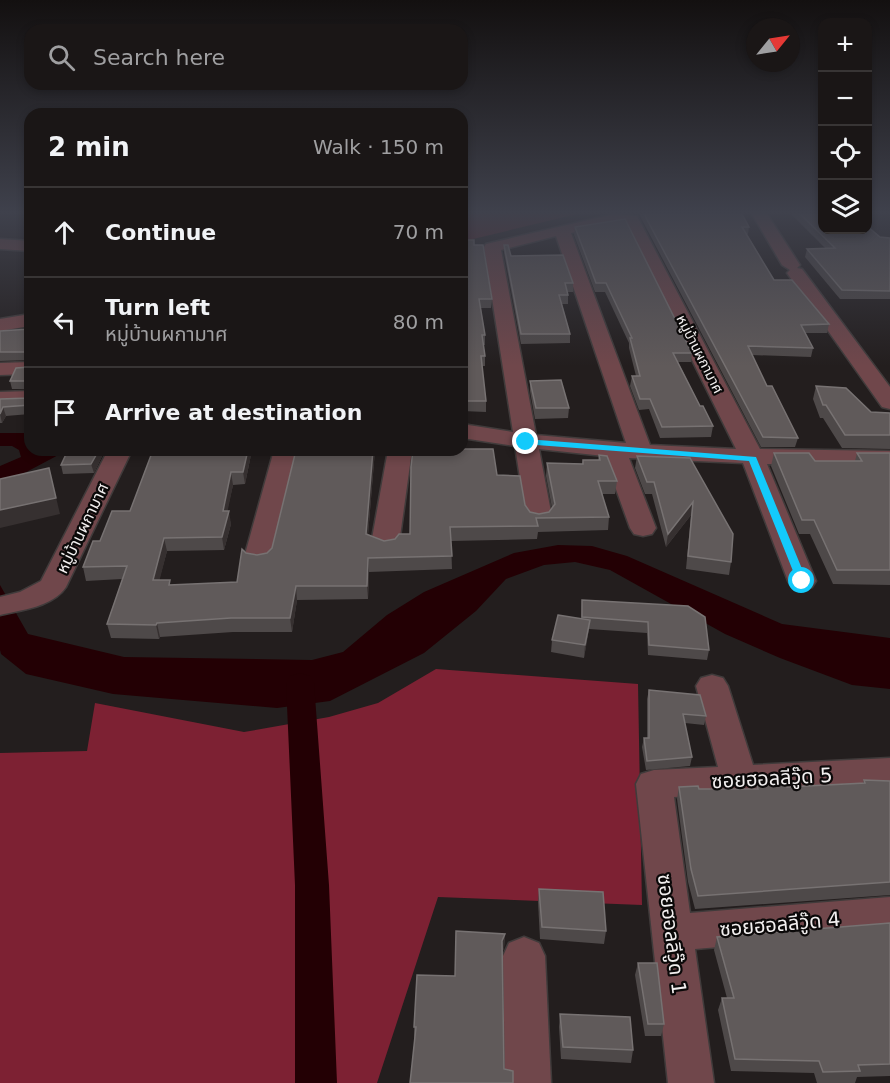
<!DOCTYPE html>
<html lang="en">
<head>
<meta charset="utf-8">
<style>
  body { margin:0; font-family:"DejaVu Sans","Noto Sans Thai",sans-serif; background:#231f1f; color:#f1f3f6 }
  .controls { position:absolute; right:18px; top:18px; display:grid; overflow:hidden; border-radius:12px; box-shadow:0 3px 9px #0003 }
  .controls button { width:54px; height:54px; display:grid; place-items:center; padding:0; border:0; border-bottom:2px solid #383535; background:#1a1616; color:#f1f3f6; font:30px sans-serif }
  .compass { position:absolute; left:746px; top:18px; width:54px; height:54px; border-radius:50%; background:#1a1616; box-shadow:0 3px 9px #0003; rotate:60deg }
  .stop { position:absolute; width:18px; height:18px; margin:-14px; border:4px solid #13cafb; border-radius:50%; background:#fff }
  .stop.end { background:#13cafb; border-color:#fff; box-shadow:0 2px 6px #0008 }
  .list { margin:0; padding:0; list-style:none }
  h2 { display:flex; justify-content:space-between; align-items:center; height:78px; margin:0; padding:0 24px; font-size:26px }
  h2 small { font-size:20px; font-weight:400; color:#9f9fa1 }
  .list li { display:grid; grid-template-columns:39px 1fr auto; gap:18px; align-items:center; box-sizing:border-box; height:90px; padding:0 24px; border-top:2px solid #383535 }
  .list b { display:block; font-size:22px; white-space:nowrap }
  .list p { margin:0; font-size:20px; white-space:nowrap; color:#9f9fa1 }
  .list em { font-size:20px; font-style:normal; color:#9f9fa1 }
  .icon { flex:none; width:33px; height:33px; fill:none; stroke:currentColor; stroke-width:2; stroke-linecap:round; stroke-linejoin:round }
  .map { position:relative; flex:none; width:890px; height:1083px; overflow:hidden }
  .search { position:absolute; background:#1a1616; box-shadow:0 3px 9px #0003; left:24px; top:24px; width:444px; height:66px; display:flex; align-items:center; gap:15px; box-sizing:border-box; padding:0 21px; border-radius:18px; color:#9f9fa1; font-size:22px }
  .panel { position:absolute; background:#1a1616; box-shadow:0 3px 9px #0003; left:24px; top:108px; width:444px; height:348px; border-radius:18px }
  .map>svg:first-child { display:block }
  .green { fill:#5c242c }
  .forest { fill:#7d2133 }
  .water { fill:#230004 }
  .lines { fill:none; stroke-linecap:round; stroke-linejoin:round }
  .canal { fill:#230004; fill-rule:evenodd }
  .minor-casing { stroke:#403b3b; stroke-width:3 }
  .minor { fill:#70474b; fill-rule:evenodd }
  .wall { fill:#4e4949 }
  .shaded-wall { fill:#363030 }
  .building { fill:#605a5a; stroke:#777272; stroke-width:1.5 }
  .route { fill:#13cafb }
  .labels { text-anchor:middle; stroke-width:4.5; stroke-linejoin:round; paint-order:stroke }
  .far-street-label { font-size:14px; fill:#f2efef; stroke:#0b0909 }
  .street-label { font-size:16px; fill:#f2efef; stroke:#0b0909 }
  .near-street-label { font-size:20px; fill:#f2efef; stroke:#0b0909 }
</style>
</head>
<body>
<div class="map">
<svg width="890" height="1083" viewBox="0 0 890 1083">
  <rect width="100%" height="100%" fill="#231e1e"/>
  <path class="green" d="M462,214H577L469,240H462Z"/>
  <path class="forest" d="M436,669L638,684L642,905L438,897L377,1083H0V753L87,751L95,703L244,732L329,717L378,703Z"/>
  <g class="water">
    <path d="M0,433H30V450L64,452L0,486V466L21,457L19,450L12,446H0Z"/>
    <path d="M558,545L592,546L627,556L782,624L890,638V689L852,685L780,658L725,634L610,570L575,562L544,565L506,579L476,611L424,653L330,701L277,708L113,694L26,674L1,654L0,650V585L28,634L124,657L312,660L343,652L387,615L424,592L514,553Z"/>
  </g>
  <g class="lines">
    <path class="canal" d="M300,673L310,676L314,683L329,885L337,1083H295V885L286,683L290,676Z"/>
    <defs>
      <g id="minor">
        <path d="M614,214L637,216L760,449L890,451V465L767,464L816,581L812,587L802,590L792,587L788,581L743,463L629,458L656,528L652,534L643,536L634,534L630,528L604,456L539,449L552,517L548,523L539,525L530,523L526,517L515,446L462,438V424L513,432L484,247L486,244ZM624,222L736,449L650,445L571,233ZM556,236L626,443L536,435L501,250Z"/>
        <path d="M752,214H767L800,265L797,268L802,269L890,387V409L882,407L787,273L790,270L782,265Z"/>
        <path d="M0,239L30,241V251L0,249Z"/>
        <path d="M30,314V326L0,331V319Z"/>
        <path d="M30,362V374L0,375V363Z"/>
        <path d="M30,391V405L0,406V392Z"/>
        <path d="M108,450H132L66,587C53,607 21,610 0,615V597L20,592L41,581Z"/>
        <path d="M274,450H298L272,558L268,564L258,566L248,564L244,558Z"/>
        <path d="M388,450H412L399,544L395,550L385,552L375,550L371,544Z"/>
        <path d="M712,675L723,678L728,686L753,765L890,758V786L674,797L690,913L890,897V933L695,949L714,1083H668L636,784L641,774L654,770L718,767L696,686L701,678Z"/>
        <path d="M524,937L539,943L545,956L551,1083H505L503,956L509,943Z"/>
      </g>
    </defs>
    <use href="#minor" class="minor-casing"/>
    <use href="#minor" class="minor"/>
  </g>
  <g class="wall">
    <path d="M639,214H742L749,227L748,234H747L774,280L829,324L827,333H805L813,348L811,357L752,355L767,386L798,438L795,447H761Z"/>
    <path d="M791,214H822L880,237L890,238V299H840L805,257L807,249L825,248Z"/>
    <path d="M575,227L692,353L691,362H678L700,406L713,426L711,437L660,438L649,409L639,410L630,386L632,376H636L629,348V343L605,292H595L574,235Z"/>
    <path d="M462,240L474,245L492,299L491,308H481L485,335V345H483L485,356V366H482L486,401V412L462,411Z"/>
    <path d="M504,245L511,256L573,283V292H567L568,295V304H562L570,334V343L521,344L504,253Z"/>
    <path d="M30,329V414L6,416L2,423H0V399L29,398V389H12L10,381L29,367V360L0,361V331Z"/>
    <path d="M530,381L569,408L568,418L535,419L530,391Z"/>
    <path d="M816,386L871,412L890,413V449L842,448L823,418H820L813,399Z"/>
    <path d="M105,450L94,473L63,474L61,465Z"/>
    <path d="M153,450H252L245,484L233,485L227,511L231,524L224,550L167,551L159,580L171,585L237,582L246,553L257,555L267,553L272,548L296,450H375L368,535L384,541L395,539L410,534L497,475L530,512L539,514L549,512L552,508L546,476L547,463L582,464L583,460H598L599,455L617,481L615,494H602L609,517L608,530L538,532L537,539L451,541L452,569L369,572L368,599L297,600L292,632H233L160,637L159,639L111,638L107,624L122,579L86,581L83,567L100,541L130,511Z"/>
    <path d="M774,453L815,461H855L857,453H890V585L833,584L810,534H799L771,466Z"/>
    <path d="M637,456L690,458L731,562L729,575L686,569L691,515L666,547L652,494H645L635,468Z"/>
    <path d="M582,600L688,606L709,650L707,660L648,655L647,633L589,629L584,658L551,652L552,640L581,619Z"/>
    <path d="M649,690L706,716L704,725L685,723L692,757L690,766L646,770L642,747L644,738H647V699Z"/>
    <path d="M864,780L890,781V895L695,909L688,882L677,799L679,787L699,789H756L757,786L787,787L863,783Z"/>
    <path d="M539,889L606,931L604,944L540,939L538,902Z"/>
    <path d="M890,923V1076L857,1077L855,1083H817L814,1073L731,1071L718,1010L722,998H727L714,950L717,937Z"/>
    <path d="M505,934L504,948L502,954L504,1069L513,1083L414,1041V1027L455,976Z"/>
    <path d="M638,963L664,1024L661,1036H645L635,975Z"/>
    <path d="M560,1014L633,1050L631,1063L561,1059L559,1027Z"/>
  </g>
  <g class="shaded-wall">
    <path d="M3,407L6,416L2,423L0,414Z"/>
    <path d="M99,450H105L94,473L91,464Z"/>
    <path d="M248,450H252L245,484L243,472Z"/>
    <path d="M373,450H375L367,547L366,534Z"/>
    <path d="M49,468L60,514L0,528V510Z"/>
    <path d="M231,472L233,485L225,524L223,511Z"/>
    <path d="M693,502L691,515L666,547L668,534Z"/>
    <path d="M229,511L231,524L224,550L222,537Z"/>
    <path d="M164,538L167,551L156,594L153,580Z"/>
    <path d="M368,558L369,572L368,599L367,586Z"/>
    <path d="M296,586L297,600L292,632L290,618Z"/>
    <path d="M590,620L588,632L584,658L585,645Z"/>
    <path d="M157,623L160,637L159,639L156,625Z"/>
    <path d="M505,934L504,948L501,956L502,941Z"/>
  </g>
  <g class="building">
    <path d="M644,214H742L749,227H742L774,280H792L829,324L801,325L813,348L748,346L767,386H772L798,438L763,437Z"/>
    <path d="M800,214H822V230H867V226L880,237L890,238V291L842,290L807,249L835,248Z"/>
    <path d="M625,219L692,353H673L700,406H703L713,426L662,427L650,399H640L632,376H640L630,338H632L606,283H596L575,227Z"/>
    <path d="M462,240H474V245H483L492,299H479L485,335H482L485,356H481L486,401H462Z"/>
    <path d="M504,245H508L511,256L563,255L573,283H565L568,295H559L570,334H521Z"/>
    <path d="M30,329V405L3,407L0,414V399L29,398V381H10L16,368L29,367V352H0V331Z"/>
    <path d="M561,380L569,408H536L530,381Z"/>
    <path d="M816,386L846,388L871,412L890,413V435H845L826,405H823Z"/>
    <path d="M462,449H493L497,475L520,476L525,505L530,512L539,514L549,512L555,504L547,463L583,464V460H600L599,455L607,456L617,481H598L609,517L536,518L538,526L450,527L452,556L368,558L367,586H296L290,618H231L157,623L156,625L107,624L127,566L83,567L93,541H100L112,511H130L153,450H248L243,472H231L223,511H229L222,537L164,538L153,580H170L169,585L237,582L242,549L246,553L257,555L267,553L272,548L296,450H373L366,534L384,541L395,539L399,534H410L411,467L413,450H462Z"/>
    <path d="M68,450H99L91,464L61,465Z"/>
    <path d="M774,453H809L815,461H862L857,453H890V570H837L814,520H802Z"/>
    <path d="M637,456L690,458L733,534L731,562L688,556L693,502L668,534L654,482H647Z"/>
    <path d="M49,468L56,498L0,510V479Z"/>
    <path d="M582,600L688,606L705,617L709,650L649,645L648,622L582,617Z"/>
    <path d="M558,615L590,620L585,645L552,640Z"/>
    <path d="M649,690L700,695L706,716L683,714L692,757L647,761L644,738H649Z"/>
    <path d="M864,780L890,781V882L698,896L691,869L679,787L698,786L699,789H758L757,786L786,785L787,787L865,783Z"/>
    <path d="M539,889L603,892L606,931L542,927Z"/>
    <path d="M890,923V1064L858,1065L860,1071L823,1072L819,1061L735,1059L722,998H734L717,937Z"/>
    <path d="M456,931L505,934L502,941L504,1069L513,1071V1083H410L416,1027H414L417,975L455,976Z"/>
    <path d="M638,963H657L664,1024H648Z"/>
    <path d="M560,1014L630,1017L633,1050L563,1047Z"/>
  </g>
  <linearGradient id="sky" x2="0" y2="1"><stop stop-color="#131010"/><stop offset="0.58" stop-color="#3f414c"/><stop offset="1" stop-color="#3f414c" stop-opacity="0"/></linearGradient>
  <rect width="890" height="366" fill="url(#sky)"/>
  <path class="route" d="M526,439L756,457L807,581L802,584L797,581L749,461L523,444V440Z"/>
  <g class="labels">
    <g class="far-street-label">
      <text transform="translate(700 354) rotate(63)" y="5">หมู่บ้านผกามาศ</text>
    </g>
    <g class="street-label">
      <text transform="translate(82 528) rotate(-64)" y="6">หมู่บ้านผกามาศ</text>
    </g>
    <g class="near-street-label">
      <text transform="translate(772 778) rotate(-3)" y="7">ซอยฮอลลีวู๊ด 5</text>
      <text transform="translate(780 924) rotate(-5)" y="7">ซอยฮอลลีวู๊ด 4</text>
      <text transform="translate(672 934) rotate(83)" y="7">ซอยฮอลลีวู๊ด 1</text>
    </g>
  </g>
</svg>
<div class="controls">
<button>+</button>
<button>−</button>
<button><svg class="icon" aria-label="locate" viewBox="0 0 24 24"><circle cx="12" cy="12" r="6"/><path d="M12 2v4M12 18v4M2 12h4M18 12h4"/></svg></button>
<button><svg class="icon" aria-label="layers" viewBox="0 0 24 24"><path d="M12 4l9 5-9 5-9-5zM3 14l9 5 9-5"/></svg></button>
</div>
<svg class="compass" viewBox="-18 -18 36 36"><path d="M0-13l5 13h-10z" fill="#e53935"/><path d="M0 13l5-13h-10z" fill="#9f9fa1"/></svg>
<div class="stop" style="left:802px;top:581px"></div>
<div class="stop end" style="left:526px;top:442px"></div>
<div class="search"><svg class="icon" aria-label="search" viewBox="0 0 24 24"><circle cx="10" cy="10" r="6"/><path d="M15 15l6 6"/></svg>Search here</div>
<section class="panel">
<h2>2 min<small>Walk · 150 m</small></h2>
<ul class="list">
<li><svg class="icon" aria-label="ahead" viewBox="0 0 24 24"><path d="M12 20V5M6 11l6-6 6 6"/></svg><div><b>Continue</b></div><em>70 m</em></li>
<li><svg class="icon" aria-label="left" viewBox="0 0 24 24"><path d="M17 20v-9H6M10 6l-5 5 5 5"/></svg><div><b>Turn left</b><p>หมู่บ้านผกามาศ</p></div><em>80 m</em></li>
<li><svg class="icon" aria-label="arrive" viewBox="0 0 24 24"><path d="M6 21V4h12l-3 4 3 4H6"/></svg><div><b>Arrive at destination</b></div></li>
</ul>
</section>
</div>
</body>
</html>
